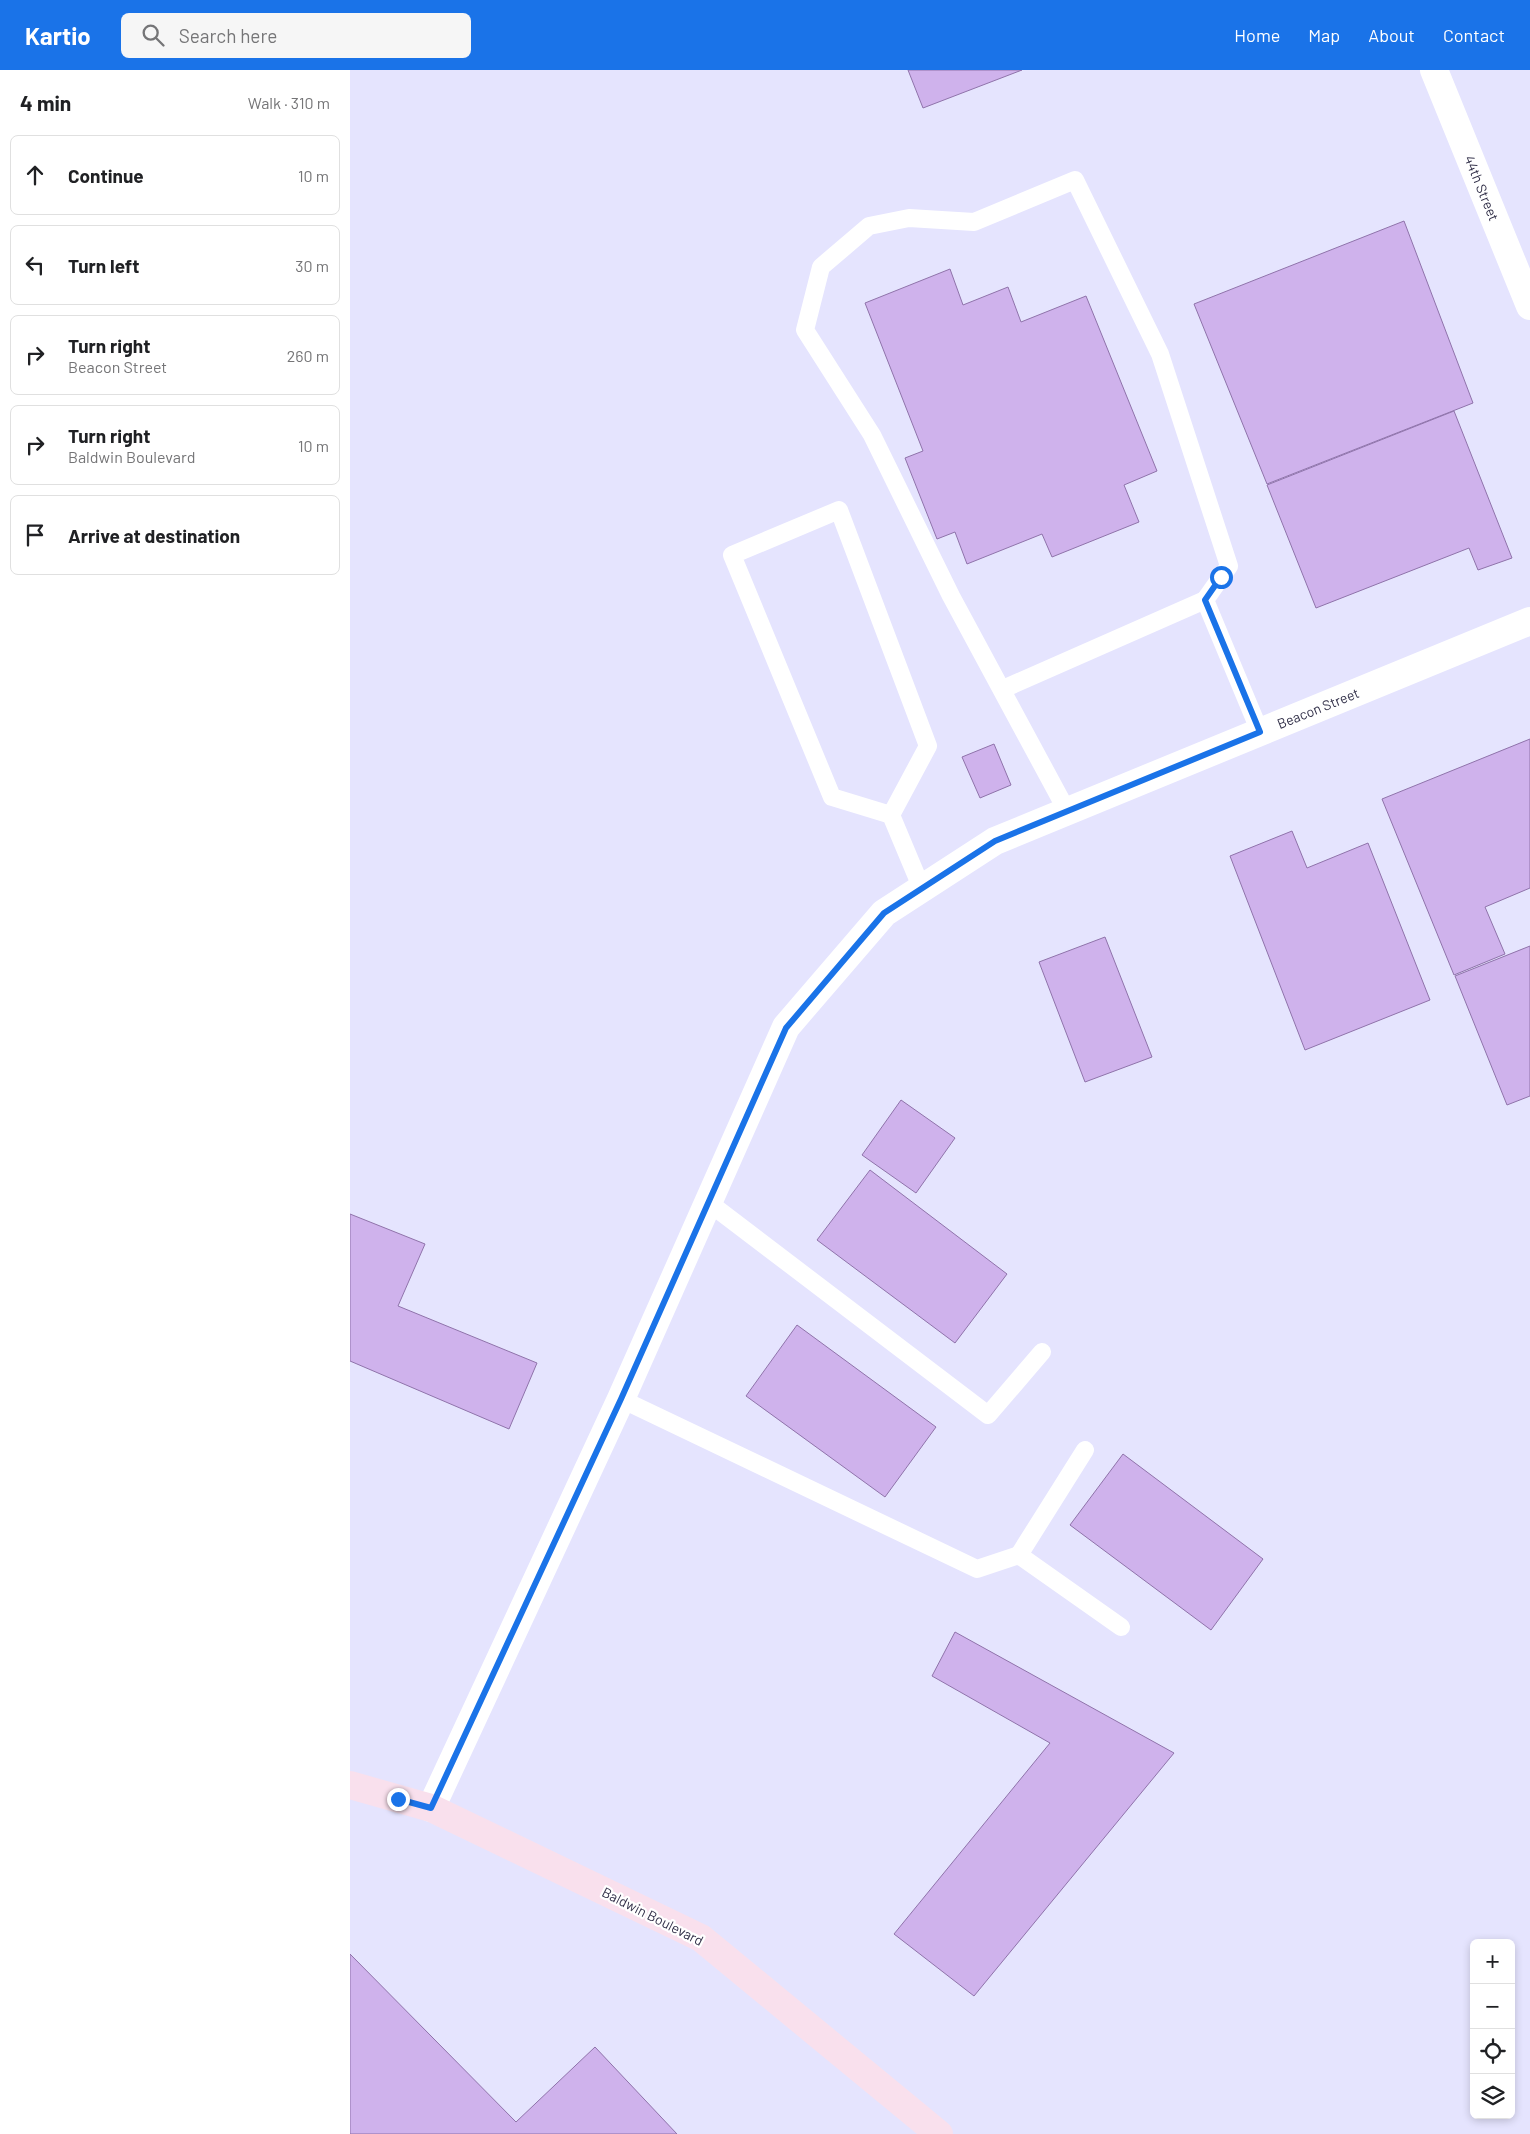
<!DOCTYPE html>
<html lang="en">
<head>
<meta charset="utf-8">
<style>
	:root { --surface:#fff; --page:#f6f6f6; --text:#202124; --muted:#757577; --line:#e0e0e0; --accent:#1a73e8 }
	body { margin:0; font-family:Barlow,sans-serif; background:var(--page); color:var(--text) }
	.controls { position:absolute; right:15px; bottom:15px; display:grid; overflow:hidden; border-radius:8px; box-shadow:0 2px 8px #0003 }
	.controls button { width:45px; height:45px; display:grid; place-items:center; padding:0; border:0; border-bottom:1px solid var(--line); background:var(--surface); color:var(--text); font:25px sans-serif }
	.stop { position:absolute; width:15px; height:15px; margin:-11px; border:4px solid #1a73e8; border-radius:50%; background:#fff }
	.stop.end { background:#1a73e8; border-color:#fff; box-shadow:0 1px 5px #0008 }
	.list { margin:0; padding:0; list-style:none }
	h2 { display:flex; justify-content:space-between; align-items:center; height:65px; margin:0; padding:0 20px; font-size:21px }
	h2 small { font-size:16px; font-weight:400; color:var(--muted) }
	.list li { display:grid; grid-template-columns:32px 1fr auto; gap:15px; align-items:center; box-sizing:border-box; height:80px; margin:0 10px 10px; padding:0 10px; border:1px solid var(--line); border-radius:8px }
	.list b { display:block; font-size:19px; white-space:nowrap }
	.list p { margin:0; font-size:16px; white-space:nowrap; color:var(--muted) }
	.list em { font-size:16px; font-style:normal; color:var(--muted) }
	.icon { flex:none; width:28px; height:28px; fill:none; stroke:currentColor; stroke-width:2; stroke-linecap:round; stroke-linejoin:round }
	.map { position:relative; flex:none; width:1180px; height:2064px; overflow:hidden }
	header { display:flex; align-items:center; gap:30px; box-sizing:border-box; height:70px; padding:0 25px; background:var(--accent); color:#fff }
	header strong { font-size:24px }
	nav { display:flex; gap:28px; margin-inline-start:auto; font-size:18px }
	.search { width:350px; height:45px; background:var(--page); display:flex; align-items:center; gap:12px; box-sizing:border-box; padding:0 18px; border-radius:8px; color:var(--muted); font-size:19px }
	main { display:flex }
	aside { flex:1; background:var(--surface) }
	.map>svg:first-child { display:block }
	.building { fill:#cfb2ec; stroke:#8f73aa }
	.lines { fill:none; stroke-linecap:round; stroke-linejoin:round }
	.lane { stroke:#fff; stroke-width:18 }
	.street { stroke:#fff; stroke-width:28 }
	.secondary { stroke:#f9e0ed; stroke-width:28 }
	.route { stroke:#1a73e8; stroke-width:6 }
	.labels { text-anchor:middle; dominant-baseline:central; stroke-width:4.5; stroke-linejoin:round; paint-order:stroke }
	.street-label { font-size:14px; fill:#323049; stroke:#fff }
</style>
</head>
<body>
<header>
<strong>Kartio</strong>
<div class="search"><svg class="icon" aria-label="search" viewBox="0 0 24 24"><circle cx="10" cy="10" r="6"/><path d="M15 15l6 6"/></svg>Search here</div>
<nav><a>Home</a><a>Map</a><a>About</a><a>Contact</a></nav>
</header>
<main>
<aside>
<h2>4 min<small>Walk · 310 m</small></h2>
<ul class="list">
<li><svg class="icon" aria-label="ahead" viewBox="0 0 24 24"><path d="M12 20V5M6 11l6-6 6 6"/></svg><div><b>Continue</b></div><em>10 m</em></li>
<li><svg class="icon" aria-label="left" viewBox="0 0 24 24"><path d="M17 20v-9H6M10 6l-5 5 5 5"/></svg><div><b>Turn left</b></div><em>30 m</em></li>
<li><svg class="icon" aria-label="right" viewBox="0 0 24 24"><path d="M7 20v-9h11M14 6l5 5-5 5"/></svg><div><b>Turn right</b><p>Beacon Street</p></div><em>260 m</em></li>
<li><svg class="icon" aria-label="right" viewBox="0 0 24 24"><path d="M7 20v-9h11M14 6l5 5-5 5"/></svg><div><b>Turn right</b><p>Baldwin Boulevard</p></div><em>10 m</em></li>
<li><svg class="icon" aria-label="arrive" viewBox="0 0 24 24"><path d="M6 21V4h12l-3 4 3 4H6"/></svg><div><b>Arrive at destination</b></div></li>
</ul>
</aside>
<div class="map">
<svg width="1180" height="2064" viewBox="0 0 1180 2064">
	<rect width="100%" height="100%" fill="#e5e4fe"/>
	<g class="building">
		<polygon points="558,0 672,0 573,38"/>
		<polygon points="1054,151 1123,333 917,414 844,234"/>
		<polygon points="600,199 613,235 658,217 671,252 736,226 807,401 774,415 789,452 702,487 692,464 617,494 605,462 587,469 555,388 573,381 515,233"/>
		<polygon points="1104,341 1162,488 1128,500 1119,478 966,538 917,415"/>
		<polygon points="1180,669 1180,818 1135,837 1155,884 1104,905 1032,729"/>
		<polygon points="644,674 661,715 630,728 612,687"/>
		<polygon points="942,761 957,798 1018,773 1080,930 955,980 880,786"/>
		<polygon points="755,867 802,987 735,1012 689,892"/>
		<polygon points="1180,876 1180,1026 1157,1035 1105,906"/>
		<polygon points="551,1030 605,1068 566,1123 512,1085"/>
		<polygon points="520,1100 657,1204 605,1273 467,1170"/>
		<polygon points="0,1144 75,1174 48,1236 187,1293 159,1359 0,1291"/>
		<polygon points="447,1255 586,1357 535,1427 396,1326"/>
		<polygon points="773,1384 913,1489 861,1560 720,1455"/>
		<polygon points="605,1562 824,1683 624,1926 544,1864 700,1673 582,1606"/>
		<polygon points="0,1884 166,2052 245,1977 327,2064 0,2064"/>
	</g>
	<g class="lines">
		<g class="lane">
			<polyline points="653,619 855,530"/>
			<polyline points="717,741 601,526 522,365 455,260 471,197 519,156 559,148 624,152 725,110 810,284 879,496 855,530 910,662"/>
			<polyline points="541,745 482,727 382,485 489,440 578,676 541,745 572,819"/>
			<polyline points="358,1132 638,1345 692,1282"/>
			<polyline points="271,1329 627,1499 669,1485 771,1557"/>
			<polyline points="669,1485 735,1380"/>
		</g>
		<g class="street">
			<polyline points="1084,0 1180,236"/>
			<polyline points="81,1738 271,1329 436,957 534,843 645,771 1180,551"/>
		</g>
		<polyline class="secondary" points="0,1715 81,1738 351,1868 589,2064"/>
	</g>
	<g class="lines">
		<polyline class="route" points="48,1729 81,1738 271,1329 436,958 534,843 645,771 910,662 855,530 871,507"/>
	</g>
	<g class="labels">
		<g class="street-label">
			<text transform="translate(1132 118) rotate(68)">44th Street</text>
			<text transform="translate(968 638) rotate(-22)">Beacon Street</text>
			<text transform="translate(303 1846) rotate(27)">Baldwin Boulevard</text>
		</g>
	</g>
</svg>
<div class="controls">
<button>+</button>
<button>−</button>
<button><svg class="icon" aria-label="locate" viewBox="0 0 24 24"><circle cx="12" cy="12" r="6"/><path d="M12 2v4M12 18v4M2 12h4M18 12h4"/></svg></button>
<button><svg class="icon" aria-label="layers" viewBox="0 0 24 24"><path d="M12 4l9 5-9 5-9-5zM3 14l9 5 9-5"/></svg></button>
</div>
<div class="stop" style="left:871px;top:507px"></div>
<div class="stop end" style="left:48px;top:1729px"></div>
</div>
</main>
</body>
</html>
